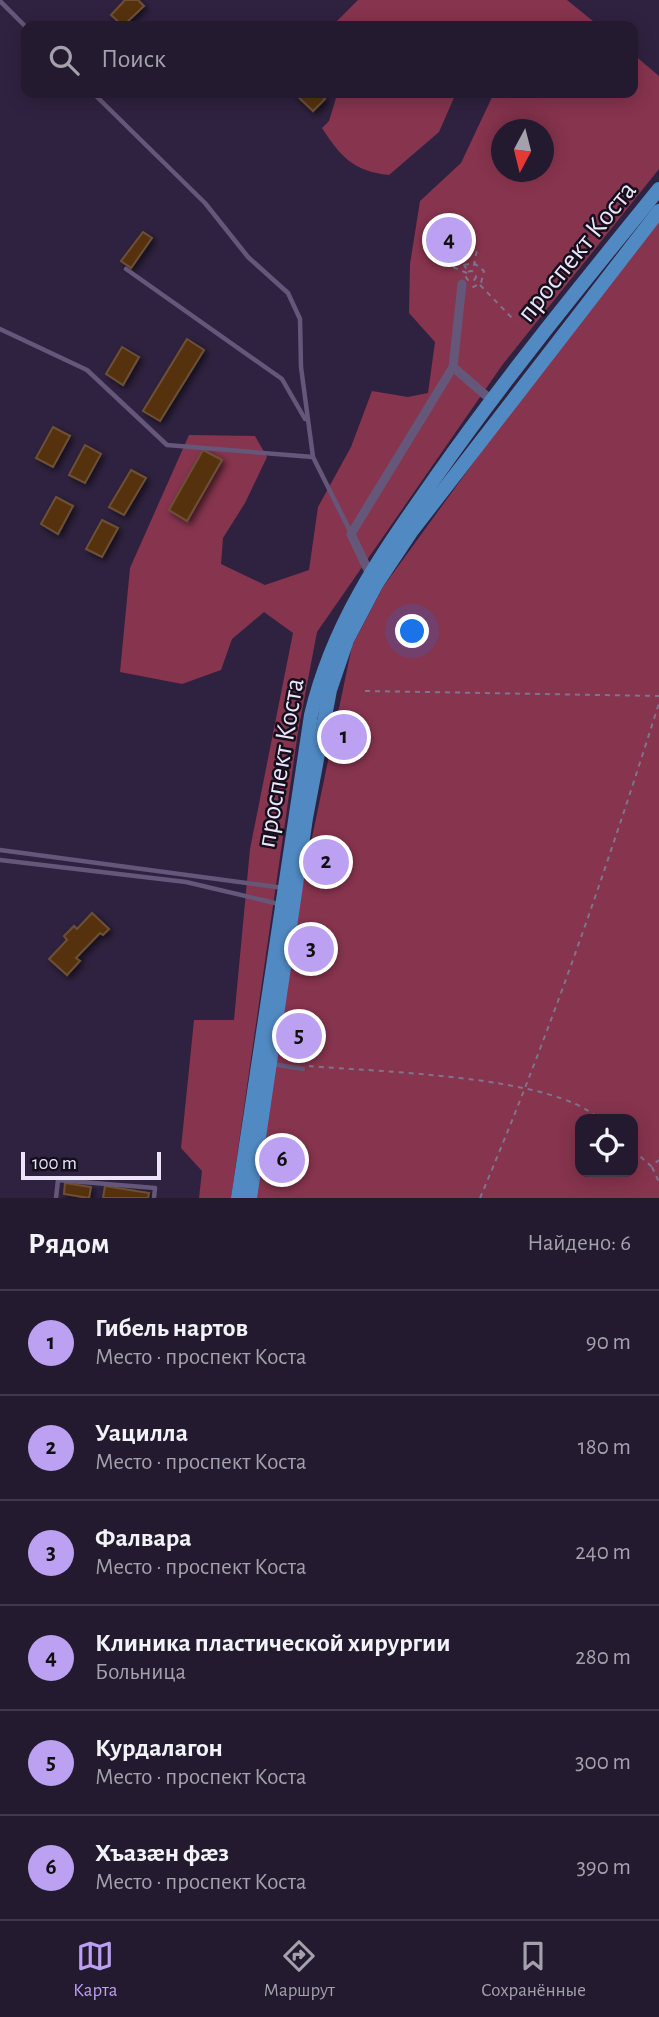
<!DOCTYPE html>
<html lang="ru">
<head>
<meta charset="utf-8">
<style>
	:root { --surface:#231a30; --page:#2b2338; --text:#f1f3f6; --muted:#a3a1ab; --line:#40384c; --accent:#bca0f2 }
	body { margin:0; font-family:"Alegreya Sans",sans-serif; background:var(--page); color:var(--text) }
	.controls { position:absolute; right:21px; bottom:21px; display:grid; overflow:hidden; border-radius:14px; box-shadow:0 4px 18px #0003 }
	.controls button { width:63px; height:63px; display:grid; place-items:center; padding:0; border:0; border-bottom:2px solid var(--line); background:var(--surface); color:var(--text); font:35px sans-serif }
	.compass { position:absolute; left:491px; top:119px; width:63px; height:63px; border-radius:50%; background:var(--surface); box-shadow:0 4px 18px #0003; rotate:187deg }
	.scale { position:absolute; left:21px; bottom:18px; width:140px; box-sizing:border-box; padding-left:7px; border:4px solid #ece5f9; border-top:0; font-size:19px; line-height:24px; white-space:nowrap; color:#ece5f9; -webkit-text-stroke:5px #140f1c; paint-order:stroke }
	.you { position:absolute; left:413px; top:632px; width:24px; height:24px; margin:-18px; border:5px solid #fff; border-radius:50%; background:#1a73e8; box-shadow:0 0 0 10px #1a73e833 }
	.badge { display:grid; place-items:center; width:46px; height:46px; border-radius:50%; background:var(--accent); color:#111; font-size:23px; font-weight:700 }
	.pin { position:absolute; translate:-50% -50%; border:4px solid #fff; box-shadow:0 2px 7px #0006 }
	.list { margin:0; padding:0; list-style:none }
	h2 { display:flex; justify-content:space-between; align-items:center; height:91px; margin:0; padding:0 28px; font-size:30px }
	h2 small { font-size:23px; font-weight:400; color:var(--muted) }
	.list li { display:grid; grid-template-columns:46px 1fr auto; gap:21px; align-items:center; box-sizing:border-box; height:105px; padding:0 28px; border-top:2px solid var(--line) }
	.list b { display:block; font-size:26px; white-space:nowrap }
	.list p { margin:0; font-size:23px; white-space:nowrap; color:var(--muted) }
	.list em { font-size:23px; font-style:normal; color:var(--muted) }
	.icon { flex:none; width:38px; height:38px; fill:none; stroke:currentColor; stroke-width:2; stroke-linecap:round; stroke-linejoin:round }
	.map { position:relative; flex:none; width:659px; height:1198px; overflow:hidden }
	.search { position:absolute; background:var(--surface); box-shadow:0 4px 18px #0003; left:21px; right:21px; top:21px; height:77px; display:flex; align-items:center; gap:18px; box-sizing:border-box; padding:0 24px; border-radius:14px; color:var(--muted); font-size:26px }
	.sheet { height:721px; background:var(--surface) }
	nav { display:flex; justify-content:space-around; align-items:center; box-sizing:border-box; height:98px; border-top:2px solid var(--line); background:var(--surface); font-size:19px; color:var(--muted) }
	nav a { display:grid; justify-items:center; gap:4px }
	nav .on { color:var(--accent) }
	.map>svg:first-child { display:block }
	.forest { fill:#87344e; fill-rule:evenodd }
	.building { fill:#55330e; stroke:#6d5035; stroke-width:2; filter:url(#shadow) }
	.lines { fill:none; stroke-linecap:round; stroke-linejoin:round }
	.path { stroke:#7f748e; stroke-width:2; stroke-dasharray:5 5; stroke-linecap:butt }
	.lane { stroke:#655779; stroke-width:4.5 }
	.street { stroke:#655779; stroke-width:9 }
	.primary { stroke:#518ac3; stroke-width:14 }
	.labels { text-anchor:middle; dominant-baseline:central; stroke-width:5; stroke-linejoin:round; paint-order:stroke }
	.street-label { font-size:28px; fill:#ece5f9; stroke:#140f1c }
</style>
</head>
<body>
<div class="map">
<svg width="659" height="1198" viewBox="0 0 659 1198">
	<defs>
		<filter id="shadow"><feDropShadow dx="3" dy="3" stdDeviation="3.5" flood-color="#0009"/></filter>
	</defs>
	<rect width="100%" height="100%" fill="#2f2240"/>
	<g class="forest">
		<polygon points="358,0 567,0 599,26 332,26"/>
		<path d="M633,54L659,76V169L503,364L317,632L298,732L231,1198H199L202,1171L181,1148L194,1020H234L250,849L293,633L264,612L232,639L221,670L182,684L120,672L130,568L189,435L255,436L267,457L245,503L223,538L221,564L265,585L309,570L318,507L351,447L372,391L408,397L428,393L435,342L409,313L410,264L420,201L461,163L494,93H633ZM502,130H544V172H502Z"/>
		<path d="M333,93H456L439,132L389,175C353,171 341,157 322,128L329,121L336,98Z"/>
		<path d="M659,222V1198H254L305,871L352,646L383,587L521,397ZM580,1119H633V1172H580Z"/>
	</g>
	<g class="building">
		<polygon points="125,0 138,0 144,6 123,26 111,15"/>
		<polygon points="294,93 319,93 325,99 313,111"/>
		<polygon points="143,232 152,238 131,268 121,261"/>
		<polygon points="187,339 204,350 160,421 143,411"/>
		<polygon points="122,347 139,357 123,385 106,374"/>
		<polygon points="53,427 70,436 53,467 36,458"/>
		<polygon points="85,445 101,454 85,483 69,475"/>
		<polygon points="203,450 222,460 187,521 169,510"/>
		<polygon points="131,470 146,478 124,515 109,507"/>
		<polygon points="56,497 73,506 58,534 41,524"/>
		<polygon points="102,520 118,528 102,557 86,549"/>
		<polygon points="92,913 109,929 103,935 100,933 76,958 80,961 67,975 49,959 67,940 64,936 74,926 77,929"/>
		<polygon points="65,1183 91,1187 89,1198 64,1194"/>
		<polygon points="105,1186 149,1193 148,1198 103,1198"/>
	</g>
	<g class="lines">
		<g class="path">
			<polyline points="458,256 468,271"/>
			<polyline points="464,265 474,263 484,271 481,283 471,288"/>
			<circle cx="471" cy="276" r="5"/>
			<polyline points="467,273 448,265 464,247 477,249 473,271"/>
			<polyline points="480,285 515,321"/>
			<polyline points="365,691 659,696"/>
			<path d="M309,1066C377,1072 553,1075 599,1119"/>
			<polyline points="633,1150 651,1166 659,1160"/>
			<polyline points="652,1167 659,1182"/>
			<path d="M480,1198C549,1036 606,871 659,703"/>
		</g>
		<g class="lane">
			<polyline points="0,1 26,27"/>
			<polyline points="93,93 205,203 248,257 288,293 300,319 301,367 313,457 351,533"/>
			<polyline points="126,269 282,379 305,419"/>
			<polyline points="0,329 87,370 167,445 313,457"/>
			<polyline points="0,850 284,888"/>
			<polyline points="0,860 186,882 279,904"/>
			<polyline points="272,1064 303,1069"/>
			<polyline points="56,1198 58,1180 155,1188 154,1198"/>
		</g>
		<g class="street">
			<polyline points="462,284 453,367 490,399"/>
			<polyline points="369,572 351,534 453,367"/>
		</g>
		<g class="primary">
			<path d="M238,1198L311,715C333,622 381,555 435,478C505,378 582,284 659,189"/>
			<polyline points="250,1198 306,818 330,690 347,640 377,583 411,532 659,211"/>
		</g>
	</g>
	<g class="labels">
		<g class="street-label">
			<text transform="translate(577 252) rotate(-51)">проспект Коста</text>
			<text transform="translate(281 763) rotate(-80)">проспект Коста</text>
		</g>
	</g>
</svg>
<div class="controls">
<button><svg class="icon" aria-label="locate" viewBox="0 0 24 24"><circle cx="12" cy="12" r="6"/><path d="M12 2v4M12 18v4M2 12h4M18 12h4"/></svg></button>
</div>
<svg class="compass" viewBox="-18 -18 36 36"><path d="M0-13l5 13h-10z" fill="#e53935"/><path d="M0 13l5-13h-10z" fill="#a3a1ab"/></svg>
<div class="scale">100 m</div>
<div class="you"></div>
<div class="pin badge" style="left:344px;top:737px">1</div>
<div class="pin badge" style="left:326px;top:862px">2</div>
<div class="pin badge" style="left:311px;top:949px">3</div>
<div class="pin badge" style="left:449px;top:240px">4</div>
<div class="pin badge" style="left:299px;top:1036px">5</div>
<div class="pin badge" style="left:282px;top:1160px">6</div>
<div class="search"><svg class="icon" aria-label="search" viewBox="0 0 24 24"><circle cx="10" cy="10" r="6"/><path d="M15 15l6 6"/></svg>Поиск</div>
</div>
<section class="sheet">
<h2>Рядом<small>Найдено: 6</small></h2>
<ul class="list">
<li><span class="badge">1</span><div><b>Гибель нартов</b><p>Место · проспект Коста</p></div><em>90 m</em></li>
<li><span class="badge">2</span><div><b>Уацилла</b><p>Место · проспект Коста</p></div><em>180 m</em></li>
<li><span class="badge">3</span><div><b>Фалвара</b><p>Место · проспект Коста</p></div><em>240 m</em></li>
<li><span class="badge">4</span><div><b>Клиника пластической хирургии</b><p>Больница</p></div><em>280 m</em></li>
<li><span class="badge">5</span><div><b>Курдалагон</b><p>Место · проспект Коста</p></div><em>300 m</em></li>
<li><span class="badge">6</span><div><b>Хъазæн фæз</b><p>Место · проспект Коста</p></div><em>390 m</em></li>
</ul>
</section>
<nav>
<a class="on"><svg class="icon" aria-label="map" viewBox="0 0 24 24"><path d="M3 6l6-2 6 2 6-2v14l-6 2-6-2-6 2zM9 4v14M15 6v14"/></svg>Карта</a>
<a><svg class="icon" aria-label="directions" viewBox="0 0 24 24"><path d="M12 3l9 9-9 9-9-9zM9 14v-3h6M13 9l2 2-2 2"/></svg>Маршрут</a>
<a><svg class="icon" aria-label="saved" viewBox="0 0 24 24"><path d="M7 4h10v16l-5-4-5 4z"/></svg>Сохранённые</a>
</nav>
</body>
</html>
